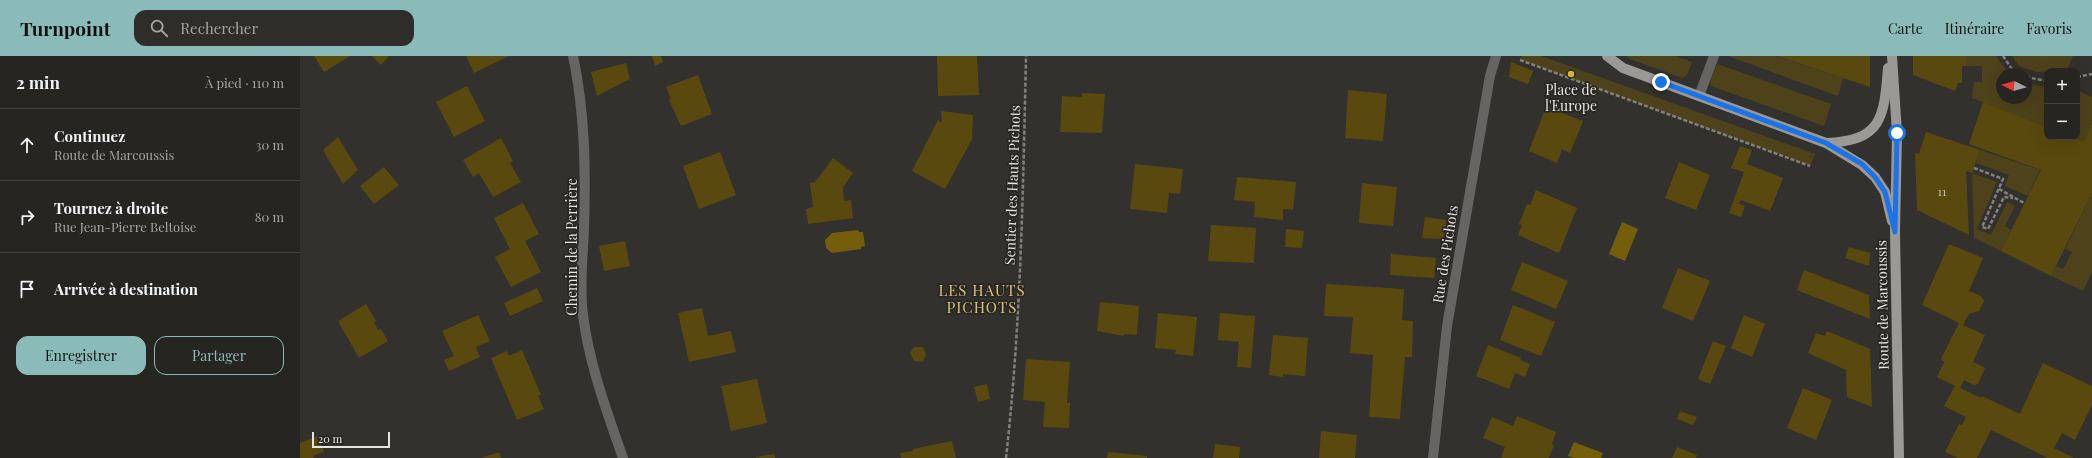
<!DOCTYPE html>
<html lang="fr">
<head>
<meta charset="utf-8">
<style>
	:root { --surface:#262522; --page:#2e2d2a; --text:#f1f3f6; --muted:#a4a5a5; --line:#424240; --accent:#8bbbb9 }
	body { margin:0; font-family:"Playfair Display",serif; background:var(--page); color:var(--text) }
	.controls { position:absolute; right:12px; top:12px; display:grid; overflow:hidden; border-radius:8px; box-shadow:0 4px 16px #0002 }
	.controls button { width:36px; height:36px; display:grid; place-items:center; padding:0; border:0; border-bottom:1px solid var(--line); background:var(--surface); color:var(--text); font:20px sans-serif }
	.compass { position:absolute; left:1696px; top:12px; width:36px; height:36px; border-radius:50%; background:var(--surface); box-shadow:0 4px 16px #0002; rotate:276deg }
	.scale { position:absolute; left:12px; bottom:10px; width:78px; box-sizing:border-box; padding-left:4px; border:2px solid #e5e4e2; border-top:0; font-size:11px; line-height:14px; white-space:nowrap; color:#e5e4e2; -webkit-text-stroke:3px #282723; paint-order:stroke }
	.stop { position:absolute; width:12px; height:12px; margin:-9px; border:3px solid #1a73e8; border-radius:50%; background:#fff }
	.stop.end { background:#1a73e8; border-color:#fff; box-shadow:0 1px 4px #0008 }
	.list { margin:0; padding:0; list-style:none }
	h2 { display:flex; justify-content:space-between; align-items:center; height:52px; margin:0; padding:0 16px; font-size:17px }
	h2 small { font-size:13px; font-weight:400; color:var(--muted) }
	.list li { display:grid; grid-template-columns:26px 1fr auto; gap:12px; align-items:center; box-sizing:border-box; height:72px; padding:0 16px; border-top:1px solid var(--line) }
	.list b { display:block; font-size:15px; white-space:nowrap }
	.list p { margin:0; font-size:13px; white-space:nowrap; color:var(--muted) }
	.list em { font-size:13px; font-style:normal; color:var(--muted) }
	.actions { display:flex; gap:8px; padding:12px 16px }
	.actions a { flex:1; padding:9px 0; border:1px solid var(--accent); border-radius:12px; text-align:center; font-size:14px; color:var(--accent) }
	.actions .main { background:var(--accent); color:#111 }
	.icon { flex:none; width:22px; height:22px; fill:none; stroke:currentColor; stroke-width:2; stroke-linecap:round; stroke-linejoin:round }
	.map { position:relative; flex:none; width:1792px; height:402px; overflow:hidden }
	header { display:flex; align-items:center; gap:24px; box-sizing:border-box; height:56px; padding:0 20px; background:var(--accent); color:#111 }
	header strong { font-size:19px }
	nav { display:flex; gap:22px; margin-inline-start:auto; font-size:14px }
	.search { width:280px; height:36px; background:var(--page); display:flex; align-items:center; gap:10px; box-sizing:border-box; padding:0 14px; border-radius:12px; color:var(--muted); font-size:15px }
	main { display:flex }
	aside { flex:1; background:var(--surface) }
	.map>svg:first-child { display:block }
	.green { fill:#4e421a }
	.water { fill:#745e0c }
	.building { fill:#5a490e }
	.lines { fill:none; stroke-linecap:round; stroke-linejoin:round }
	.path { stroke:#81807d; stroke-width:2.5; stroke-dasharray:4 2; stroke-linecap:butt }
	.minor { stroke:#666563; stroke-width:10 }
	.major { stroke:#9a9995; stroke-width:10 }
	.route { stroke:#1a73e8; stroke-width:5 }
	.poi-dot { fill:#d9b334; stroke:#282723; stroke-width:1.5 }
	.labels { text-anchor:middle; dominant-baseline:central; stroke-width:3.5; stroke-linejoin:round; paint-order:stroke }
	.number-label { font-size:12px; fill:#c2bdad }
	.poi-label { font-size:14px; fill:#e5e4e2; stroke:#282723 }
	.street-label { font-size:14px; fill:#e5e4e2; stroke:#282723 }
	.neighbourhood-label { font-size:15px; letter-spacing:1px; fill:#dcc377; stroke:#282723 }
</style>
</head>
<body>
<header>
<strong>Turnpoint</strong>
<div class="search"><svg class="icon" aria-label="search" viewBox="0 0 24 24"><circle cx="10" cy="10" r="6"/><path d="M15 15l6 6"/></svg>Rechercher</div>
<nav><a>Carte</a><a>Itinéraire</a><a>Favoris</a></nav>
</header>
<main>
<aside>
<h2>2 min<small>À pied · 110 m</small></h2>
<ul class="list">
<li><svg class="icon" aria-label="ahead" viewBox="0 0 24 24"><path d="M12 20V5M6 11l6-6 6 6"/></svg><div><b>Continuez</b><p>Route de Marcoussis</p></div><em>30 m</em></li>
<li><svg class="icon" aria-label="right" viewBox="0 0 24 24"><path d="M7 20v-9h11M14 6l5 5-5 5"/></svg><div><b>Tournez à droite</b><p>Rue Jean-Pierre Beltoise</p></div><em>80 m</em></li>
<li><svg class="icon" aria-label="arrive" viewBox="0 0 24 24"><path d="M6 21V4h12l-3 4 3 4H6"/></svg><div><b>Arrivée à destination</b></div></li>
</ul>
<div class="actions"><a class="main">Enregistrer</a><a>Partager</a></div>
</aside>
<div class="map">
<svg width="1792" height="402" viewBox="0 0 1792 402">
	<rect width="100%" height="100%" fill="#32312d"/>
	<g class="green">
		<polygon points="1222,0 1241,0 1515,98 1510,110 1220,4"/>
		<polygon points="1326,0 1375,0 1392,6 1387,19 1382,22 1330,3"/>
		<polygon points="1428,0 1476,0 1543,22 1538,40"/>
		<polygon points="1666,0 1696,0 1709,18 1702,18 1702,42 1726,42 1726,26 1747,32 1747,71 1672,42 1674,26 1682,26 1682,10 1666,10"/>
		<polygon points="1712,0 1773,0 1768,12 1779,14 1736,16 1719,10"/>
		<polygon points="1417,8 1531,48 1524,70 1411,30 1410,26"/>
		<polygon points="1777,34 1792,41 1792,67 1784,85 1774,81 1777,81"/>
		<polygon points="1680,94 1740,114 1728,140 1705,130 1709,119 1676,107"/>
		<polygon points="1672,117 1697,126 1677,173 1691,179 1707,146 1715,150 1705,170 1711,174 1701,195 1674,182"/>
		<polygon points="1792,137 1792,216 1783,235 1751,220 1756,210 1763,213 1772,196 1765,193"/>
	</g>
	<g class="water">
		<polygon points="1322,166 1338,173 1325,205 1309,198"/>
		<polygon points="558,174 559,176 563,176 565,190 561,191 561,193 532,197 526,192 525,184 532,177"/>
		<polygon points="1274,386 1303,397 1301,402 1274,402 1268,400"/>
	</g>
	<g class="building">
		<polygon points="14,0 50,0 24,16"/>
		<polygon points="72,0 89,0 81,9"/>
		<polygon points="166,0 209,0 174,17"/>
		<polygon points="352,0 361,0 363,6 355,10"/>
		<polygon points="637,0 677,0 679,39 638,40"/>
		<polygon points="1477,0 1570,0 1570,31"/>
		<polygon points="1613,0 1666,0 1666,10 1662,10 1662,27 1658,27 1655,35 1613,19"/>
		<polygon points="1211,6 1233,15 1228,28 1209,21"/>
		<polygon points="326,7 330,23 297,40 291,16"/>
		<polygon points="398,19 412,58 381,70 369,44 371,43 366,31"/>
		<polygon points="167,30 185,65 154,81 136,46"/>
		<polygon points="1048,34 1087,38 1083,85 1045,82"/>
		<polygon points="782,37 805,38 802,77 760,76 762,40 782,41"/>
		<polygon points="1683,46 1747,71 1747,81 1774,81 1784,85 1792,67 1792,137 1751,220 1701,195 1741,114 1669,88"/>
		<polygon points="1246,51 1283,65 1270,97 1262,93 1257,107 1229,95"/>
		<polygon points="641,55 673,59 672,83 645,133 612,115 638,64 642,67"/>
		<polygon points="1626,76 1680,94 1672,117 1666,115 1669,179 1617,154 1615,97 1619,98"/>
		<polygon points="38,81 58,114 43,128 23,94"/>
		<polygon points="201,82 213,105 210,107 221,126 193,141 179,117 173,121 163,104"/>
		<polygon points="1440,90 1452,94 1447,108 1483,122 1470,155 1441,144 1439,148 1445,150 1441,161 1429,157 1444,116 1431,112"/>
		<polygon points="420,96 436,139 399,153 383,110"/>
		<polygon points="533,102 553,117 543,131 544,145 551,144 553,162 508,168 506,153 513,151 510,127 515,126"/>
		<polygon points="1379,106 1410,119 1396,154 1365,142"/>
		<polygon points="835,108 883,113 880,138 869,137 867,157 830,153"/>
		<polygon points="84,111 99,129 74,148 60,130"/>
		<polygon points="937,121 996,126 993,154 983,153 983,164 954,161 955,146 934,144"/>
		<polygon points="1062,127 1097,131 1093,170 1059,167"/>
		<polygon points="1236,134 1277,152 1259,197 1218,179 1222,169 1219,168 1227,148 1230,149"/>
		<polygon points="223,147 239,178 225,185 241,216 211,231 195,201 210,193 194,162"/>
		<polygon points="1125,161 1146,164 1144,183 1122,182"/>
		<polygon points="911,169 956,172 954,207 908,205"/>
		<polygon points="986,173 1004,175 1002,192 985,191"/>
		<polygon points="325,185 330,210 304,215 299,190"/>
		<polygon points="1649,188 1683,202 1669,235 1681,240 1684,245 1679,255 1669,258 1663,269 1685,279 1673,306 1685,312 1678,328 1674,329 1664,324 1660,332 1681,342 1682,340 1720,358 1743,307 1792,330 1792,349 1775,384 1762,377 1754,392 1774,402 1748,402 1691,374 1677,402 1658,402 1645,396 1659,368 1662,369 1666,361 1644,350 1655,330 1637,321 1644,306 1641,303 1659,267 1622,249"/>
		<polygon points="1549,191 1570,197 1569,210 1545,202"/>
		<polygon points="1091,198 1136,202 1134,222 1090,219"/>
		<polygon points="1222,206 1268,225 1256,253 1211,234"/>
		<polygon points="1378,212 1410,225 1393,265 1362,252"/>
		<polygon points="1504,214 1569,239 1570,263 1497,234"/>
		<polygon points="1026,228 1104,233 1102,264 1113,265 1112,301 1105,301 1100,363 1069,361 1073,299 1050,297 1053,261 1024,260"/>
		<polygon points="237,232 243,245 210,260 204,247"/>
		<polygon points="800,246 839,250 837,279 824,278 824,280 797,275"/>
		<polygon points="66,248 76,265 74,266 78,274 81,273 88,285 59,302 38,265"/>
		<polygon points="1213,249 1255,266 1241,300 1200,284"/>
		<polygon points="402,252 408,280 431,275 436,296 389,306 378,257"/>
		<polygon points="858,257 897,261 893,300 875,298 876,294 855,292"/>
		<polygon points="920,257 955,260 951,312 937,311 939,286 918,284"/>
		<polygon points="178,259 190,285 176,291 180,301 149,315 144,304 154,300 142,275"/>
		<polygon points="1444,259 1465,268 1452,301 1431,292"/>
		<polygon points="1527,275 1570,293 1572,351 1547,341 1546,314 1508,297 1516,277 1525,280"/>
		<polygon points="973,279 1008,282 1005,320 983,318 983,321 969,319"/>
		<polygon points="1413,285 1426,290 1410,328 1398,323"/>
		<polygon points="1188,289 1221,302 1220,304 1230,308 1225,321 1215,317 1209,333 1176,320"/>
		<polygon points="614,291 623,291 626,299 623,306 614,305 610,297"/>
		<polygon points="222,294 241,339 238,340 244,353 217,364 191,302 207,295 209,300"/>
		<polygon points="726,303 770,306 767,347 770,347 769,372 743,371 745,346 723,344"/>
		<polygon points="457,323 467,367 431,375 421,330"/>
		<polygon points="687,328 690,343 678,346 674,331"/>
		<polygon points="1503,332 1532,344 1516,384 1487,372"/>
		<polygon points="1380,355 1397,361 1393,369 1377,363"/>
		<polygon points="1217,360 1256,376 1252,388 1254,389 1249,402 1203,402 1201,401 1205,391 1183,382 1192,361 1213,370"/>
		<polygon points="1021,375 1057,379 1055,402 1019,402"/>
		<polygon points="17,380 24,395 13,400 14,402 0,402 0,387"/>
		<polygon points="652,385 656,402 601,402 600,397 613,395 613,393"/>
		<polygon points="915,388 940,391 939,402 913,402"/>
		<polygon points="1377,391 1397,399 1396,402 1372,402"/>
		<polygon points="199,396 201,402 181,402"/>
		<polygon points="808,396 847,400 847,402 807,402"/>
		<polygon points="474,398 475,402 456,402 456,401"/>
	</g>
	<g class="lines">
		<g class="path">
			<polyline points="1703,0 1714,16 1719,18"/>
			<polyline points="1220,4 1510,110"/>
			<polyline points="1726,21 1747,25"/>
			<polyline points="1777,21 1792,18"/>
			<polyline points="1674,112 1703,123 1682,171 1688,173 1704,141 1713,142"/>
			<polyline points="1699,133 1724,147"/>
			<path d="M706,402C721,269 723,134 726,0"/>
		</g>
		<g class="minor">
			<path d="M273,0C285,56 286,114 284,172C283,201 279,231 283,259C289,308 307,356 323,402"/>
			<polyline points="1399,40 1414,0"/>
			<polyline points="1133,402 1147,270 1190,20 1196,0"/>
		</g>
		<g class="major">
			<polyline points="1307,0 1323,12 1526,87 1562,109 1575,121 1585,136 1592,165"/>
			<polyline points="1592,0 1597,77 1595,176 1599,402"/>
			<path d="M1526,87C1583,85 1584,60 1588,12"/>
		</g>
	</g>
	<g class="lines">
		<polyline class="route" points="1361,26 1526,87 1562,108 1575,121 1585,136 1595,176 1597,77"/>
	</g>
	<circle class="poi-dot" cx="1271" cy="18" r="4"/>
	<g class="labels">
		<g class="number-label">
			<text x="1642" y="135">11</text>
		</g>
		<g class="poi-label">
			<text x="1271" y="33">Place de<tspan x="1271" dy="16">l'Europe</tspan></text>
		</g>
		<g class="street-label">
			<text transform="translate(712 129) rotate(-88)">Sentier des Hauts Pichots</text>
			<text transform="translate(271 191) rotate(-90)">Chemin de la Perrière</text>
			<text transform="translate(1145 198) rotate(-81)">Rue des Pichots</text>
			<text transform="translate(1582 249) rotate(-91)">Route de Marcoussis</text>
		</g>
		<g class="neighbourhood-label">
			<text x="682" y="234">LES HAUTS<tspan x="682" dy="17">PICHOTS</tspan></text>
		</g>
	</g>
</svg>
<div class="controls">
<button>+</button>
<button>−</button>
</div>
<svg class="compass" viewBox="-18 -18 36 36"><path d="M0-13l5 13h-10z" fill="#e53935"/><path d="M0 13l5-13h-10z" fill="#a4a5a5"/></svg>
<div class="scale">20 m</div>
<div class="stop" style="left:1597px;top:77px"></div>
<div class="stop end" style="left:1361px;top:26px"></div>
</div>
</main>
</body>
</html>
